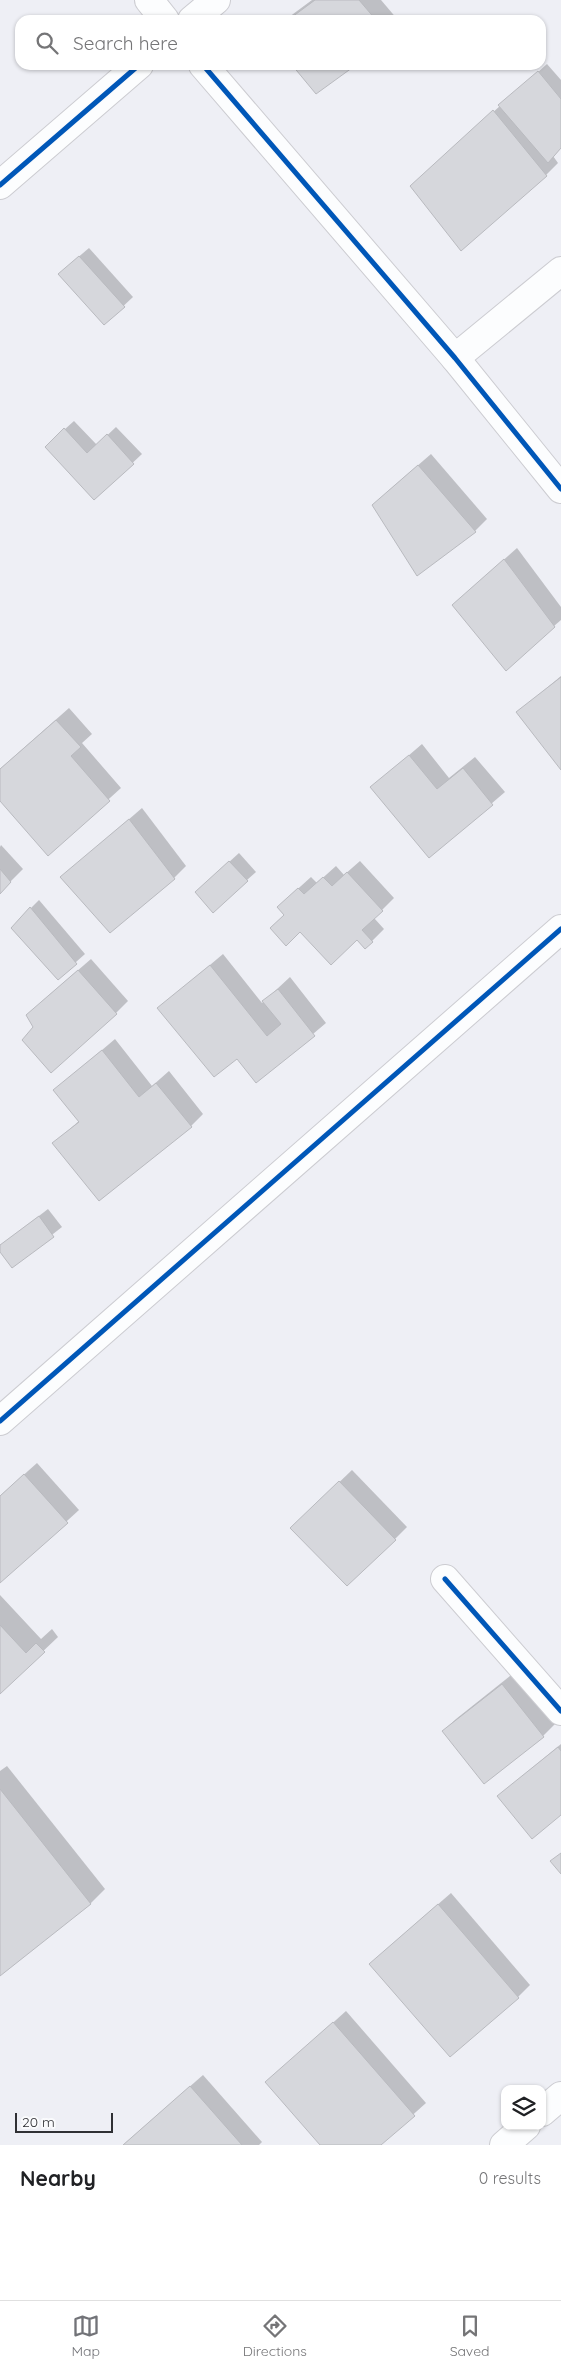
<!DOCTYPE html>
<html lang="en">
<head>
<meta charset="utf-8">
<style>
	:root { --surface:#fff; --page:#f6f6f6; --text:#202124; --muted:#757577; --line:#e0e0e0; --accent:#727378 }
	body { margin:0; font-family:Quicksand,sans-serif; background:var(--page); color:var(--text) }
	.controls { position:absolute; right:15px; bottom:15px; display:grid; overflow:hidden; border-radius:10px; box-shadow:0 1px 4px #0004 }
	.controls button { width:45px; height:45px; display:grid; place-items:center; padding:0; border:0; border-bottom:1px solid var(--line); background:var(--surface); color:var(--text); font:25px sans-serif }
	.scale { position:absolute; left:15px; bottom:12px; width:98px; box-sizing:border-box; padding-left:5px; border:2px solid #2f3034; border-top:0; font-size:14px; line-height:18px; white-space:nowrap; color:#2f3034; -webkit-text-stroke:4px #fafbfd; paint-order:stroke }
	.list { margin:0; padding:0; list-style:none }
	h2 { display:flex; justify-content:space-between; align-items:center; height:65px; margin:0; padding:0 20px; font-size:21px }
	h2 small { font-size:16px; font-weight:400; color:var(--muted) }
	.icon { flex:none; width:28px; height:28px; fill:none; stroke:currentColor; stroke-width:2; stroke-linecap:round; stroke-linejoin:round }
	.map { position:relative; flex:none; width:561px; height:2145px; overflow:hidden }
	.search { position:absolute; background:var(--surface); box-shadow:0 1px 4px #0004; left:15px; right:15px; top:15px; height:55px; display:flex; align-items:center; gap:12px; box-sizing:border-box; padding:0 18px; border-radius:15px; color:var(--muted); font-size:19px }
	.sheet { height:155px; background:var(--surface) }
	nav { display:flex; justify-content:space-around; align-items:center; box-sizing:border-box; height:70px; border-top:1px solid var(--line); background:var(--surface); font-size:14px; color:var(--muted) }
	nav a { display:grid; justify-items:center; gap:2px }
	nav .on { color:var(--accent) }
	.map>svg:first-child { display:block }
	.shadow { fill:#0003 }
	.building { fill:#d6d7dc; stroke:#b9babf }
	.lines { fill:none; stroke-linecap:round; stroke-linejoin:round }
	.street-casing { stroke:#ccccd1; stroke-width:30 }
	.street { stroke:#fcfdfe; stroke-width:28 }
	.cycleway-casing { stroke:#fafbfd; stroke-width:8 }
	.cycleway { stroke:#0057b8; stroke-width:5 }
</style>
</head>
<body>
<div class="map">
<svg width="561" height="2145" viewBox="0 0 561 2145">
	<rect width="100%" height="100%" fill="#eeeff5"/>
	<g class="shadow">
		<polygon points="312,0 381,0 398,20 285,20"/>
		<polygon points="547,64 561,80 561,148 553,156 558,163 546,175 424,174"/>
		<polygon points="89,248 133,297 104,324 69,265"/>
		<polygon points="74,421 97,445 116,427 142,454 94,499 55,438"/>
		<polygon points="431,454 487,519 475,531 417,574 386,493"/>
		<polygon points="517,548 561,607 561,620 554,626 466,593"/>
		<polygon points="561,676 561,768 517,713"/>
		<polygon points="69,708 92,734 82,743 121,788 48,854 0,799 0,769"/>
		<polygon points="422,744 449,778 475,757 505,792 429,857 372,787"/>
		<polygon points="142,808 186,866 174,878 62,877"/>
		<polygon points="1,845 23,869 0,892 0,847"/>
		<polygon points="239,853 256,872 247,880 205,884"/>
		<polygon points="360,861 394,898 374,918 384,929 372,941 286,914 291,895 311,877 317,883 336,866 344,875"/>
		<polygon points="39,900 85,954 58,978 31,908"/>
		<polygon points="223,954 262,1003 290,977 326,1023 256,1082 237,1057 159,1008"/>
		<polygon points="91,959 128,1001 116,1013 34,1027 40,1003"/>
		<polygon points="115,1039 152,1086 169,1071 203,1114 191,1126 54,1143 80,1120 55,1090"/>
		<polygon points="48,1209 62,1227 12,1266 0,1250 0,1246"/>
		<polygon points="37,1463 79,1510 0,1582 0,1496"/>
		<polygon points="352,1470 407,1527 395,1539 304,1516"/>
		<polygon points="0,1595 41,1639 52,1629 58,1637 0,1692"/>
		<polygon points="515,1672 555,1724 543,1736 443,1731 456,1719"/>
		<polygon points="561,1744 561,1814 508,1788"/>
		<polygon points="7,1766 105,1889 91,1903 0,1975 0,1771"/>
		<polygon points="451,1893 530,1985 518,1997 383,1952"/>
		<polygon points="346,2011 426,2103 379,2145 322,2145 267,2082"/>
		<polygon points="203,2075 262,2142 259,2145 123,2145"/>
	</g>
	<g class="building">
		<polygon points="315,0 359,0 376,20 288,20"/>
		<polygon points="292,65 356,65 316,94"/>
		<polygon points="538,71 561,99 561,148 548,163 498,105"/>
		<polygon points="493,110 547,176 461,251 410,186"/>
		<polygon points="79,256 125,307 104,325 58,274"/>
		<polygon points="64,428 87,453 107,434 134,464 94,500 45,447"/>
		<polygon points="418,465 476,532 417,576 372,505"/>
		<polygon points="504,559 555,627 506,671 452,605"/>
		<polygon points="561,677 561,770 516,712"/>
		<polygon points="56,720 81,747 71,756 110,801 48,856 0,801 0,769"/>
		<polygon points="409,755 437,789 463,768 493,805 429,858 370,787"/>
		<polygon points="129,819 175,879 110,933 60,877"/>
		<polygon points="229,861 248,881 213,913 195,892"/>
		<polygon points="0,869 11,882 0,894"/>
		<polygon points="347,872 383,911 362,930 373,942 365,949 357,940 331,965 300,932 286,946 270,928 284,915 277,907 298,888 304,894 323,877 332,886"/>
		<polygon points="30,907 77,964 58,980 11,928"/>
		<polygon points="210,965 267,1036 281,1024 262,1001 278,989 315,1036 256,1083 237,1059 214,1077 157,1008"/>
		<polygon points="78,970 117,1014 51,1073 22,1040 33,1027 26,1015"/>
		<polygon points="102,1050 139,1097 156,1083 192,1127 99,1201 52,1143 79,1122 53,1090"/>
		<polygon points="39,1216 54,1237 12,1268 0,1252 0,1245"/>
		<polygon points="24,1474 68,1523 0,1583 0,1496"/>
		<polygon points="339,1481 396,1540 347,1586 290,1528"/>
		<polygon points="0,1625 26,1653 36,1643 45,1652 0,1694"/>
		<polygon points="502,1684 544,1737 484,1784 442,1731"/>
		<polygon points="558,1747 561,1751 561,1815 532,1839 497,1796"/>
		<polygon points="0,1789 91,1904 0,1976"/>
		<polygon points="561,1853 561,1874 550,1861"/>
		<polygon points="438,1904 519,1998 450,2057 369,1964"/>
		<polygon points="333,2022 415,2116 381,2145 320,2145 265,2082"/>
		<polygon points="190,2086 242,2145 123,2145"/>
	</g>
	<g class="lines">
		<defs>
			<g id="street">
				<polyline points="149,0 165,20"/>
				<polyline points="192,20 216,0"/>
				<polyline points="203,65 455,358 561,489"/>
				<polyline points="0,185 139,65"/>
				<polyline points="455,358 561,271"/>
				<polyline points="0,1421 561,929"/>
				<polyline points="445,1579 561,1711"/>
				<polyline points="542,2112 561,2096"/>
				<polyline points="504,2145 526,2126"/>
			</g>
		</defs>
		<use href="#street" class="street-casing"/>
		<use href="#street" class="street"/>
		<defs>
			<g id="cycleway">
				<polyline points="203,65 455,358 561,489"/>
				<polyline points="0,185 139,65"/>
				<polyline points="0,1421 561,929"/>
				<polyline points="445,1579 561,1711"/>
			</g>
		</defs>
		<use href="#cycleway" class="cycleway-casing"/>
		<use href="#cycleway" class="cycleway"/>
	</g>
</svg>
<div class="controls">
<button><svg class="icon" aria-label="layers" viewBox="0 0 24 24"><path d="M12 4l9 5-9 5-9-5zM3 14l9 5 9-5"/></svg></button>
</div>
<div class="scale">20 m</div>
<div class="search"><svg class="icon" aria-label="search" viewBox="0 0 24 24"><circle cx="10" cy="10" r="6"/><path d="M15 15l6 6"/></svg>Search here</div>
</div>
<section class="sheet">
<h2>Nearby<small>0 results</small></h2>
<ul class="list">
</ul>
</section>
<nav>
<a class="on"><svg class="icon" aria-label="map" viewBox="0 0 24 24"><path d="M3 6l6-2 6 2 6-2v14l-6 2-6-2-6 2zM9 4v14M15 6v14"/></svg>Map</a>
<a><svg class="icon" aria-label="directions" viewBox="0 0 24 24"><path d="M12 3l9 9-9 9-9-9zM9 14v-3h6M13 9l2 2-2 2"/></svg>Directions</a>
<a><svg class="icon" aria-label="saved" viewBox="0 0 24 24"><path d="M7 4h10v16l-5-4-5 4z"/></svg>Saved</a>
</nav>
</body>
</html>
